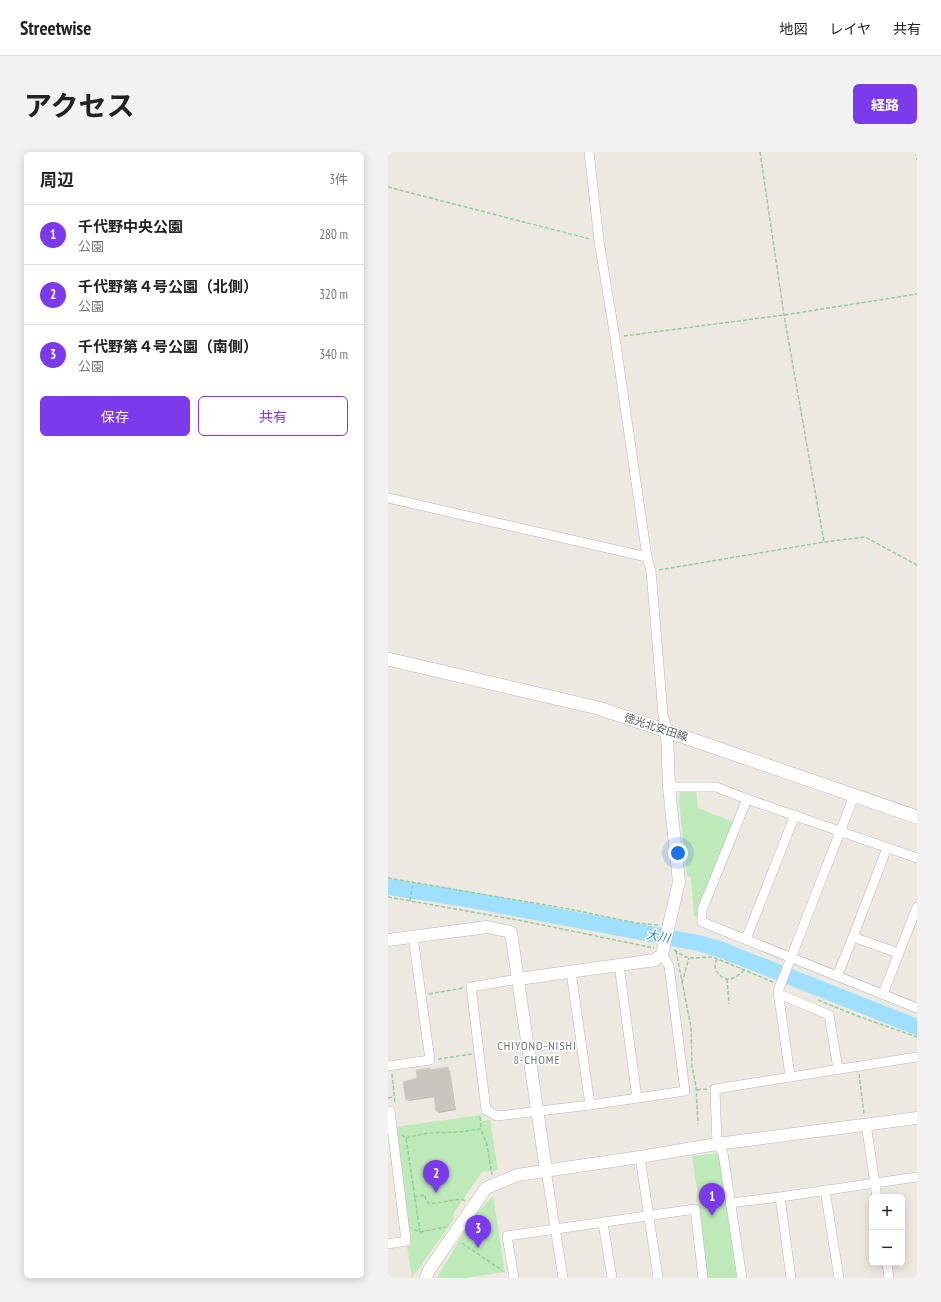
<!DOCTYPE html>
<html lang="ja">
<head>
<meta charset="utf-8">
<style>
	:root { --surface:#fff; --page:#f2f2f2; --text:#222; --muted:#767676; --line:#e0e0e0; --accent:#7c3aed }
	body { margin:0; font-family:"PT Sans Narrow","Noto Sans JP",sans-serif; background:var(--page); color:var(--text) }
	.controls { position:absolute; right:12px; bottom:12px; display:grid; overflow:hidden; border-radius:6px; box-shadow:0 2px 10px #0003 }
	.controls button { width:36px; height:36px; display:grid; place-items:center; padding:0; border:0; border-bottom:1px solid var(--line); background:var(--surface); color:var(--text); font:20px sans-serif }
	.you { position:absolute; left:290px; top:701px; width:14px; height:14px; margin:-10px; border:3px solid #fff; border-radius:50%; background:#1a73e8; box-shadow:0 0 0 6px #1a73e833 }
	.badge { display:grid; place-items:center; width:26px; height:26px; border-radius:50%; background:var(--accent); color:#fff; font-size:13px; font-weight:700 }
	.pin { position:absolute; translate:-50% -33px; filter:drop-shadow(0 1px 2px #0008) }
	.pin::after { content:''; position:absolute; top:21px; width:14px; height:12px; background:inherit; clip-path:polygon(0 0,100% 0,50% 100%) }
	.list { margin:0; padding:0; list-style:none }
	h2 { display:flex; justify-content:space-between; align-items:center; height:52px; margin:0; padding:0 16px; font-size:17px }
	h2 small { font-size:13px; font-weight:400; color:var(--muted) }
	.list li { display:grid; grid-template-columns:26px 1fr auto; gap:12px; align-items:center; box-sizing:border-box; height:60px; padding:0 16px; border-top:1px solid var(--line) }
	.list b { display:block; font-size:15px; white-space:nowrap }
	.list p { margin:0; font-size:13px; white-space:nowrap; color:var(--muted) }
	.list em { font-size:13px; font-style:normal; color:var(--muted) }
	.actions { display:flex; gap:8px; padding:12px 16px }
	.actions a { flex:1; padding:9px 0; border:1px solid var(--accent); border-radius:6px; text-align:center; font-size:14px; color:var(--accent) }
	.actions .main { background:var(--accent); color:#fff }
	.map { position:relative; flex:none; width:529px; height:1126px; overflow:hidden; border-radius:6px }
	header { display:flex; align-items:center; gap:24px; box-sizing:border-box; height:56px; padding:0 20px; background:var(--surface); border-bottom:1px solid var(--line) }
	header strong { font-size:19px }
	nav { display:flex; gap:22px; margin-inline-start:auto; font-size:14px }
	.intro { display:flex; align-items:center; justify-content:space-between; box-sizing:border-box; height:96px; padding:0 24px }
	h1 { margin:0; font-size:28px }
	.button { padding:10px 18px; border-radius:6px; background:var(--accent); color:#fff; font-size:14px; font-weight:700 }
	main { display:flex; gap:24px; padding:0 24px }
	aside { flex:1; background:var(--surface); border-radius:6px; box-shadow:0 2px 10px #0003 }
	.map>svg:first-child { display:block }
	.green { fill:#bee9b9 }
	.shadow { fill:#0003 }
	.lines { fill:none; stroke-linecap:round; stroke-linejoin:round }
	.river { stroke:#9fdfff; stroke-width:16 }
	.building { fill:#c9c4bd; stroke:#d3cabe }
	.minor-casing { stroke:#b3b8bd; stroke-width:10 }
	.tertiary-casing { stroke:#b3b8bd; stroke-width:13 }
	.secondary-casing { stroke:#b4b9bf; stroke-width:14 }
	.path { stroke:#93cd9e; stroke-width:1.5; stroke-dasharray:4 2; stroke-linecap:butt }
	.minor { stroke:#fff; stroke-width:9 }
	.tertiary { stroke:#fff; stroke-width:12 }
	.secondary { stroke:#fff; stroke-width:13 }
	.labels { text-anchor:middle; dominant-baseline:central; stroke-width:3; stroke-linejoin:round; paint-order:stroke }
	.street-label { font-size:11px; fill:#595e63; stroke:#fff }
	.water-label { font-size:12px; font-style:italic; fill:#307cb2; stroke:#fff }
	.neighbourhood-label { font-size:12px; letter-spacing:1px; fill:#6a7175; stroke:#fff }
</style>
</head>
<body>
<header>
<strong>Streetwise</strong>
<nav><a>地図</a><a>レイヤ</a><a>共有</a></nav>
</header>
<div class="intro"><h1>アクセス</h1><a class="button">経路</a></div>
<main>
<aside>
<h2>周辺<small>3件</small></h2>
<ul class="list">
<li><span class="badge">1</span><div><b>千代野中央公園</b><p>公園</p></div><em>280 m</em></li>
<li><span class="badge">2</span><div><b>千代野第４号公園（北側）</b><p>公園</p></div><em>320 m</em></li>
<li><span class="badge">3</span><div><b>千代野第４号公園（南側）</b><p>公園</p></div><em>340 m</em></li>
</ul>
<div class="actions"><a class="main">保存</a><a>共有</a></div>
</aside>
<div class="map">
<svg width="529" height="1126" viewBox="0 0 529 1126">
	<rect width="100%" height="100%" fill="#eee9e0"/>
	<g class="green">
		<polygon points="308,637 310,656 345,670 309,765 306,764 303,725 299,724 291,649 292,638"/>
		<polygon points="93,963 94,969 102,968 110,1018 94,1020 65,1062 66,1067 24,1126 19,1094 23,1093 7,975"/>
		<polygon points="331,1001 333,1018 349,1126 317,1126 307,1057 312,1058 304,1004"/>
		<polygon points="105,1044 117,1120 77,1126 49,1126 85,1065"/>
	</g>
	<polygon class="shadow" points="41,917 43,919 60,917 62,919 68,958 51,961 49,959 47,945 21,949 18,947 30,927"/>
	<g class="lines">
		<polyline class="river" points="0,735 78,747 310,791 331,797 529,875"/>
	</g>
	<polygon class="building" points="60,915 67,956 48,959 46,943 18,948 15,930 29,926 28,918 42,916 42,918"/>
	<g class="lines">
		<defs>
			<g id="minor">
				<polyline points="201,0 211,89 227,186 259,405 263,419 275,562 279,579"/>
				<polyline points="0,346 259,405"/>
				<polyline points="281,635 328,635 359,647 529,706"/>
				<polyline points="359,647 314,758 314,770 529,856"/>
				<polyline points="499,696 465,785 510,801"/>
				<polyline points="358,787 407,663"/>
				<polyline points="231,813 249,946"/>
				<polyline points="183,820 202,953"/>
				<polyline points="449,824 465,785"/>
				<polyline points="130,827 83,835 98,958 109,964 202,953 297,939 281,814 274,802"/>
				<polyline points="391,842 441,863 450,917"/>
				<polyline points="495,842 529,755"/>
				<polyline points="0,914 42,908 25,785"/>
				<polyline points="402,924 390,839 466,644"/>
				<polyline points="0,959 2,959 18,1089 0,1092"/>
				<polyline points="478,972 489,1045"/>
				<polyline points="252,1005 270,1126"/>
				<polyline points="158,1018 175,1126"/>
				<polyline points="437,1038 451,1126"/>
				<polyline points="392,1045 403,1126"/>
				<polyline points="342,1051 392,1045 529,1025"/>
				<polyline points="215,1071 224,1126"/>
				<polyline points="499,1111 501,1126"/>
				<polyline points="126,1126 119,1084 307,1057 315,1126"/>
				<polyline points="354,1126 335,1001 329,992 327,937 529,905"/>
			</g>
			<g id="tertiary">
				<polyline points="0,788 99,775 123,780 158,1018"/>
				<polyline points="130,827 267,808 274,802 291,730 281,635 279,579"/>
				<polyline points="38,1126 41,1118 98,1036 129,1023 252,1005 329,992 529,966"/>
			</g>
			<polyline id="secondary" points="0,507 210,556 279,579 529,665"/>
		</defs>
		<use href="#minor" class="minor-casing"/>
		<use href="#tertiary" class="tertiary-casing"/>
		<use href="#secondary" class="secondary-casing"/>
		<g class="path">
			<polyline points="372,0 396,163 436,390"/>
			<polyline points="528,0 529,8"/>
			<polyline points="0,35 202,87"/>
			<polyline points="236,184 396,163 529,142"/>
			<polyline points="271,418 436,390 477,385 529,413"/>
			<polyline points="0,726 181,757 248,771 270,773"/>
			<polyline points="0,745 135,769 266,796"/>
			<polyline points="22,749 25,731"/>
			<polyline points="286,798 298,805 306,806 325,805 385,830"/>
			<polyline points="288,799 303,875 304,914 308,935 310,972"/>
			<path d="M329,807C323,816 332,828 342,827C348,826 352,822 356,818"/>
			<polyline points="339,827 341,852"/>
			<polyline points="294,831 301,806"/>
			<polyline points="41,842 75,836"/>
			<polyline points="430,848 472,865 529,885"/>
			<polyline points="50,907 84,902"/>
			<polyline points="4,922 7,952"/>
			<polyline points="471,922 476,962"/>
			<polyline points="309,938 319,937"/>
			<polyline points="0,946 6,945"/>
			<polyline points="92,965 93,977"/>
			<polyline points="14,983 18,986 32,1080 25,1077"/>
			<polyline points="18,986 39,981 71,980 93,977 99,993 104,1023"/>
			<polyline points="26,1045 37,1043 38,1049 42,1052 73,1047 77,1049"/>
			<polyline points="32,1080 58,1075"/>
			<polyline points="74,1091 115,1119"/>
		</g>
		<use href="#minor" class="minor"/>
		<use href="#tertiary" class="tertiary"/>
		<use href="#secondary" class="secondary"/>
	</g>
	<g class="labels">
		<g class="street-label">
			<text transform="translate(268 575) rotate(18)">徳光北安田線</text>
		</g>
		<g class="water-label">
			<text transform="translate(270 784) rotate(10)">大川</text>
		</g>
		<g class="neighbourhood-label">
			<text x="149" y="893">CHIYONO-NISHI<tspan x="149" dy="14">8-CHOME</tspan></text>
		</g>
	</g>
</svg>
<div class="controls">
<button>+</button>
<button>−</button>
</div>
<div class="you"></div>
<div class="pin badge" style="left:324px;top:1064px">1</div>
<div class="pin badge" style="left:48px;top:1041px">2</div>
<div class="pin badge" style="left:90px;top:1096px">3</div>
</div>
</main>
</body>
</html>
